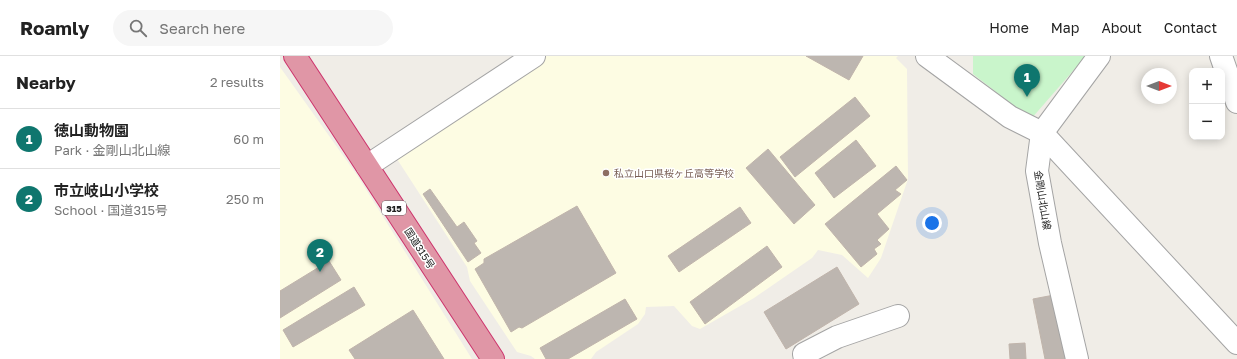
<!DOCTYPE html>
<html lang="en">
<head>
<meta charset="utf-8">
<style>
	:root { --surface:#fff; --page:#f6f6f6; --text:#222; --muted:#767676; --line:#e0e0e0; --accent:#0f766e }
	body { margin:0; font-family:"Golos Text","Noto Sans JP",sans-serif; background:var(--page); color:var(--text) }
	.controls { position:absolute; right:12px; top:12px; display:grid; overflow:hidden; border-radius:8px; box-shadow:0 2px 10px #0003 }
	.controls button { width:36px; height:36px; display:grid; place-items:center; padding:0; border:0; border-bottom:1px solid var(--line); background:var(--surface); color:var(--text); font:20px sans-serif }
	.compass { position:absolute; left:861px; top:12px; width:36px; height:36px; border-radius:50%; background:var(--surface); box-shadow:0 2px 10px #0003; rotate:90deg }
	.you { position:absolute; left:652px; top:167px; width:14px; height:14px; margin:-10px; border:3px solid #fff; border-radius:50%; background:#1a73e8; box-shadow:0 0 0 6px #1a73e833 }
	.badge { display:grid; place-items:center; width:26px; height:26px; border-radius:50%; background:var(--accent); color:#fff; font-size:13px; font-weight:700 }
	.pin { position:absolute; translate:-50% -33px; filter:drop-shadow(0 1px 2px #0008) }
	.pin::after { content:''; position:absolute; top:21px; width:14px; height:12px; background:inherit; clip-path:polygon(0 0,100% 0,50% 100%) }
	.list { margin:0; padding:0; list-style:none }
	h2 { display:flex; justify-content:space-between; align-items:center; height:52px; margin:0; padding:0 16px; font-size:17px }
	h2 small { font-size:13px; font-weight:400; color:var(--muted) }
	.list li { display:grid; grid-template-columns:26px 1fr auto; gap:12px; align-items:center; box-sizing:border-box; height:60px; padding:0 16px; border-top:1px solid var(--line) }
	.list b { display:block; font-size:15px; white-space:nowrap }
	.list p { margin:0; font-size:13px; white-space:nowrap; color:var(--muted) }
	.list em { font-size:13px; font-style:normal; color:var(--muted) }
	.icon { flex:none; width:22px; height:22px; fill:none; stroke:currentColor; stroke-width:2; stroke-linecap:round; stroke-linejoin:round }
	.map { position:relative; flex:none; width:957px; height:303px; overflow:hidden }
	header { display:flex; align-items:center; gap:24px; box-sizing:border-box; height:56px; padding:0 20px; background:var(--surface); border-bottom:1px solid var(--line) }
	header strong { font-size:19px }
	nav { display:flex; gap:22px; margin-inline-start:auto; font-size:14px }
	.search { width:280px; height:36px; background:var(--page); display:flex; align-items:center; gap:10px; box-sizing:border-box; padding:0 14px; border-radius:22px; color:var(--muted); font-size:15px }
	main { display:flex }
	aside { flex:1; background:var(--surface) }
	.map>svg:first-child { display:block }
	.education { fill:#fdfce3 }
	.park { fill:#c9f5cb }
	.building { fill:#bdb6b0; stroke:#c0b4ab }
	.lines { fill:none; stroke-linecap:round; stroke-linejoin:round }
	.minor-casing { stroke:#a4a4a4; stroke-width:24 }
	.highway-casing { stroke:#cd356d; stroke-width:24 }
	.minor { stroke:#fff; stroke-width:22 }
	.highway { stroke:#e096a6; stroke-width:22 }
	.education-dot { fill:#8d6e63; stroke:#fff; stroke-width:1.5 }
	.labels { text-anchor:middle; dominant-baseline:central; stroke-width:3; stroke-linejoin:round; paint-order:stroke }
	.shield { fill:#fff; stroke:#636363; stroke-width:1 }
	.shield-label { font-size:9px; font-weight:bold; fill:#202020 }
	.education-label { font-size:10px; fill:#785e54; stroke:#fff; text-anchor:start }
	.street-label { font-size:10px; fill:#202020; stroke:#fff }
</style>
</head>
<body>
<header>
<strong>Roamly</strong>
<div class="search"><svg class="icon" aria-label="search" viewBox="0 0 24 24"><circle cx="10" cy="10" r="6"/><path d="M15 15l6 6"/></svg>Search here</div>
<nav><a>Home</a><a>Map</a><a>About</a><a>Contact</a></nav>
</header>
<main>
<aside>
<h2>Nearby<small>2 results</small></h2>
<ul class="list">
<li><span class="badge">1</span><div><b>徳山動物園</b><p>Park · 金剛山北山線</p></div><em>60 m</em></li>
<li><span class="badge">2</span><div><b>市立岐山小学校</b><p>School · 国道315号</p></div><em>250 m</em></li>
</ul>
</aside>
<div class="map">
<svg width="957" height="303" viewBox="0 0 957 303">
	<rect width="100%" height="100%" fill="#f0ede7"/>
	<g class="education">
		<polygon points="263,0 618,0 616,2 627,13 628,123 601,202 588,222 562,199 538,194 532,202 474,242 420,273 412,270 394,250 366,251 365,258 358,268 316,296 311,303 255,303 251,300 237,296 190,225 187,211 117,103"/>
		<polygon points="0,11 77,119 192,303 0,303"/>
	</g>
	<polygon class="park" points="693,0 806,0 751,63 693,18"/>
	<g class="building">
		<polygon points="526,0 583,0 569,24"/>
		<polygon points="575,41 590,60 515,121 500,101"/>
		<polygon points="576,84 596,110 554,142 535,117"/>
		<polygon points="488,93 535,149 514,168 466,112"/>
		<polygon points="616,110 627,124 615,134 621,138 597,158 609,173 597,184 601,188 594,193 597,198 581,211 545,168"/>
		<polygon points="150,133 177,171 184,166 197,185 194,187 201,197 188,206 143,138"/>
		<polygon points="297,150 336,217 242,272 239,271 231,276 195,213 204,207 204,203"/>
		<polygon points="460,151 471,167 399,216 388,200"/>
		<polygon points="487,190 502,211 425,268 410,246"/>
		<polygon points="49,205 61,224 0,262 0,235"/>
		<polygon points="557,211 579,248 506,293 484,256"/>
		<polygon points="74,231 85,249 13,291 3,274"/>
		<polygon points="774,239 787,303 765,303 753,243"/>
		<polygon points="345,243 357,263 288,303 266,303 260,292"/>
		<polygon points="133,254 164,303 75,303 69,294"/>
		<polygon points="745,287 746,303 730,303 729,288"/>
	</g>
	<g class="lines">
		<defs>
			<g id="minor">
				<polyline points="647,0 730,61 762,77 957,287"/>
				<polyline points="941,0 957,46"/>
				<polyline points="87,110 254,0"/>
				<polyline points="525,303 524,298 557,281 618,260"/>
				<polyline points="797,303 770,187 757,115 762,77 819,0"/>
			</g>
			<polyline id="highway" points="15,0 213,303"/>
		</defs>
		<use href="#minor" class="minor-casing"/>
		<use href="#highway" class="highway-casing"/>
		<use href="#minor" class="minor"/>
		<use href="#highway" class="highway"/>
	</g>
	<circle class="education-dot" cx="326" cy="117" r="4"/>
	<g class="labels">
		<rect class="shield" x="102" y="145" width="24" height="14" rx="3"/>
		<g class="shield-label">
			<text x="114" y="152">315</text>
		</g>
		<g class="education-label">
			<text x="334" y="117">私立山口県桜ヶ丘高等学校</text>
		</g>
		<g class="street-label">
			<text transform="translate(763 144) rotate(81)">金剛山北山線</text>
			<text transform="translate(140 192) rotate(57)">国道315号</text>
		</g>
	</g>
</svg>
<div class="controls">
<button>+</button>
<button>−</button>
</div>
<svg class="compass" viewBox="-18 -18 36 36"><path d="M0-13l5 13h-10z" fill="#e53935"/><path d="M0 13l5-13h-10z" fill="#767676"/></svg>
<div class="you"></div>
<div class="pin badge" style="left:747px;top:41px">1</div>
<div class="pin badge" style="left:40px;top:216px">2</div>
</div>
</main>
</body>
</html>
